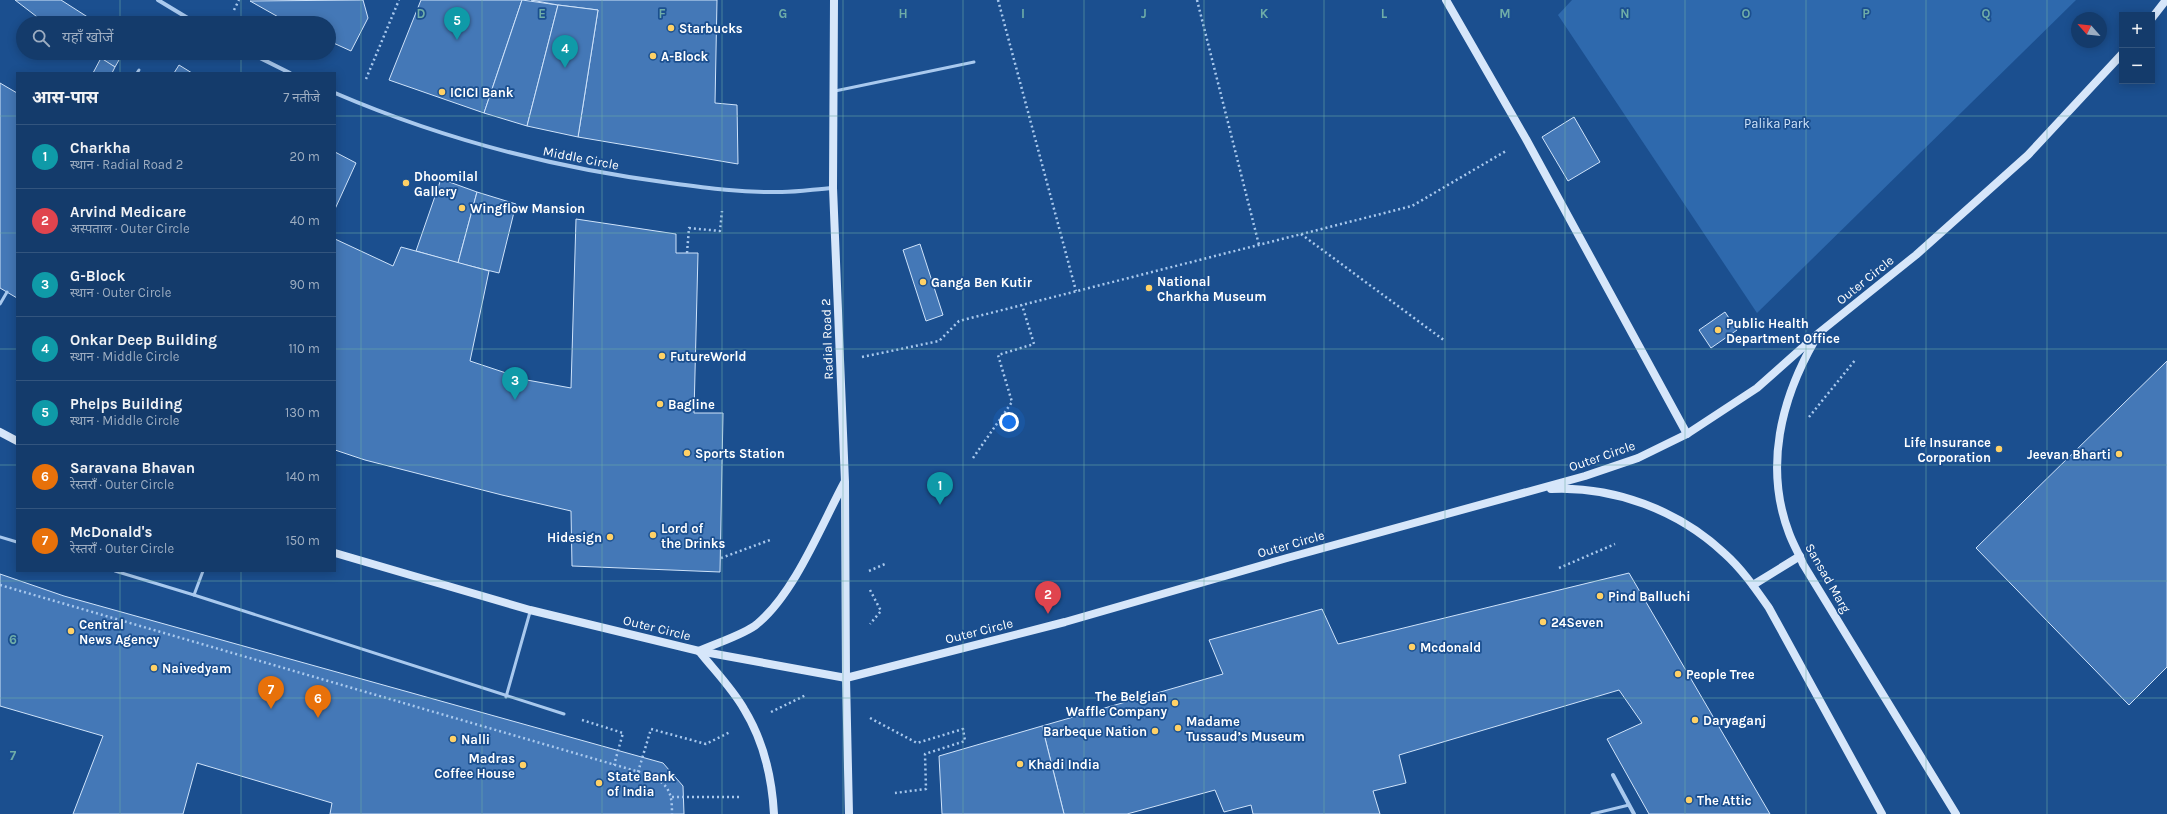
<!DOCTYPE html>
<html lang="hi">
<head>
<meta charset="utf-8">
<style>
	:root { --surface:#143b6b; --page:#1d4271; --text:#f1f3f6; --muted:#9dadc1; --line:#33557e; --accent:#90b9f0 }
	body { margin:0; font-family:Karla,"Noto Sans Devanagari",sans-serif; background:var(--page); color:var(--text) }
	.controls { position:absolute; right:12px; top:12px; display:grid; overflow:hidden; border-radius:0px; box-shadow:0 2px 10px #0003 }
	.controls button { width:36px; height:36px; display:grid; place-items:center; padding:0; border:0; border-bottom:1px solid var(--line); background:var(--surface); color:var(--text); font:20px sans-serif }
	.compass { position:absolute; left:2071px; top:12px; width:36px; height:36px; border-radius:50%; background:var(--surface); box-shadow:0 2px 10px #0003; rotate:297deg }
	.you { position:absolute; left:1009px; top:422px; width:14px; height:14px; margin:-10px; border:3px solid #fff; border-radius:50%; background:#1a73e8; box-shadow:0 0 0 6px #1a73e833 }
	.badge { display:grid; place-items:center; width:26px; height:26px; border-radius:50%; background:var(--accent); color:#fff; font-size:13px; font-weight:700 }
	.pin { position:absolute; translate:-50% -33px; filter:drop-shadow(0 1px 2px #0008) }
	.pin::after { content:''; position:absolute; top:21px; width:14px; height:12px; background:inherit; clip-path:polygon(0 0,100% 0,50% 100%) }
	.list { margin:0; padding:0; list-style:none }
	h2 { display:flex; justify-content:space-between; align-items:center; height:52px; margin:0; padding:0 16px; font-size:17px }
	h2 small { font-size:13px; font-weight:400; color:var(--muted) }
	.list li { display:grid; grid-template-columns:26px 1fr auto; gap:12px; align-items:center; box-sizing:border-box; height:64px; padding:0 16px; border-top:1px solid var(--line) }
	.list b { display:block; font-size:15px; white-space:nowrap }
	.list p { margin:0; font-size:13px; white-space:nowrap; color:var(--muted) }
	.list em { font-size:13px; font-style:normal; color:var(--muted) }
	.icon { flex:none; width:22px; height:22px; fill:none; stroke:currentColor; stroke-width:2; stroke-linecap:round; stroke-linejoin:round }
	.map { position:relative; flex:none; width:2167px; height:814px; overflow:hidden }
	.search { position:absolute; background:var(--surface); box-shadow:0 2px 10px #0003; left:16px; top:16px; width:320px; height:44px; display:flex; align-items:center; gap:10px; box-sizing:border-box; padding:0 14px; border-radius:22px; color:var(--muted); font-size:15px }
	.panel { position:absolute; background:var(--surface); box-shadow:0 2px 10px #0003; left:16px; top:72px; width:320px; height:500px; border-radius:0px }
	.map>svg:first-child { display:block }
	.green { fill:#2e69ad }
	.building { fill:#4478b7; stroke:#cfe3fa }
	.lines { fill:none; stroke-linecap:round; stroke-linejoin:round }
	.path { stroke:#a9c9ee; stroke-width:2.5; stroke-dasharray:2 3; stroke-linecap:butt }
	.lane { stroke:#a9c9ee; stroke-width:3 }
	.street { stroke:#a9c9ee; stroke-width:4 }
	.secondary { stroke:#d6e6fa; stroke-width:8 }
	.grid { fill:none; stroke:#6fada8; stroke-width:1; stroke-opacity:0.55 }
	.poi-dot { fill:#ffd166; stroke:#1b4f8f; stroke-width:1.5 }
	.labels { text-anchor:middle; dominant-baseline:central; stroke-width:3.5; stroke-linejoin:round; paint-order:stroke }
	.poi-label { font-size:13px; font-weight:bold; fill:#fff; stroke:#1b4f8f; text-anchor:start }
	.park-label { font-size:13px; fill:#cfe3fa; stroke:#1b4f8f }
	.street-label { font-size:13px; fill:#fff; stroke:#1b4f8f }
	.grid-label { font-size:13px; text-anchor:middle; font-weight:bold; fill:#6fada8; stroke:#1b4f8f; stroke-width:3.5; stroke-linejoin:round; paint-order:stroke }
</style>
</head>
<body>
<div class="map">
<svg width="2167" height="814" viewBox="0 0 2167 814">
	<rect width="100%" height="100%" fill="#1b4f8f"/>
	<polygon class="green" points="1572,0 2076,0 1757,313 1558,15"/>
	<g class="building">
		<polygon points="15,0 61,0 97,23 45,23"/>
		<polygon points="363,0 368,18 351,51 329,41 329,23 289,23 250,1"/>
		<polygon points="421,0 522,0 484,113 389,80"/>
		<polygon points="522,0 558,5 527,126 484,113"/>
		<polygon points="531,0 717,0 715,103 737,105 738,164 578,137 598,10 558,5"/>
		<polygon points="558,5 598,10 578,137 527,126"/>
		<polygon points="92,53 123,53 115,67"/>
		<polygon points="101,58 115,67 112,73 93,73"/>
		<polygon points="179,65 192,73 174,73"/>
		<polygon points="0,83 17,93 17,298 0,288"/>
		<polygon points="1574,117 1600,162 1568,181 1542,137"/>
		<polygon points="335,152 356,163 335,209"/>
		<polygon points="441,179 477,192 458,263 416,251"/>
		<polygon points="477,192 516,204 499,273 458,263"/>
		<polygon points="576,219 676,234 676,253 698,253 694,413 723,413 720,572 572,566 571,511 502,495 365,460 335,450 335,239 393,266 401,247 489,271 470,361 527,380 571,388"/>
		<polygon points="920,244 943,315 926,321 903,250"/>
		<polygon points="1725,312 1737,330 1711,348 1699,330"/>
		<polygon points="2167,361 2167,667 2129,705 1976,548"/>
		<polygon points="1629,573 1770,814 1649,814 1607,739 1642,723 1619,690 1399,755 1406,783 1373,791 1380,814 1253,814 1251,805 1224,812 1215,790 1127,814 1064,814 1042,726 1223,674 1209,640 1322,609 1338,644"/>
		<polygon points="0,574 64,596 663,763 683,786 684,814 330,814 332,803 197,763 183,814 73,814 103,736 0,706"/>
		<polygon points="1042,726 1064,814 942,814 939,756"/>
	</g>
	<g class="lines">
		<g class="path">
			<polyline points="998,0 1076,291"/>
			<polyline points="1197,0 1259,245"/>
			<polyline points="234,10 239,0"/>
			<polyline points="366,79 399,0"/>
			<polyline points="1301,234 1445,341"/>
			<polyline points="687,253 689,228 720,231 722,211"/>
			<polyline points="862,357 939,341 959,321 1412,206 1506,151"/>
			<polyline points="1809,417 1856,359"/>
			<polyline points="973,458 1012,402 998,355 1034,344 1022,305"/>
			<polyline points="721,558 770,540"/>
			<polyline points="1559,568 1615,544"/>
			<polyline points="869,571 885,564"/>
			<path d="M0,585L653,776C670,787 672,794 672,814"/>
			<polyline points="870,590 881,611 870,624"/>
			<polyline points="771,712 806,695"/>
			<polyline points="870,718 917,743 963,729 965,741 925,754 926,789 895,793"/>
			<polyline points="582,720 623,733 614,765"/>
			<polyline points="638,772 651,729 706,744 730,732"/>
			<polyline points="672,797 739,797"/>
		</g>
		<g class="lane">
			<polyline points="137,73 139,70"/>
			<polyline points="835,91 974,62"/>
			<polyline points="0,304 7,292"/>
			<polyline points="0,537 17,542"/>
			<polyline points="115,571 194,595"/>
			<polyline points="203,571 194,595 564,714"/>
			<polyline points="506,697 530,612"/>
			<polyline points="1592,814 1629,805"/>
		</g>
		<g class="street">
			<polyline points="158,0 196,23"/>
			<polyline points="250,53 290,73"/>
			<path d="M335,93C442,139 554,168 670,183C707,188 744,193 782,192C799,192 816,189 833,188"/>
			<polyline points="1613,775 1634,814"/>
		</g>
		<g class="secondary">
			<polyline points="834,0 833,188 845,482 846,678 849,814"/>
			<polyline points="1446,0 1526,139 1687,434"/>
			<polyline points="2152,18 2166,0"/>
			<path d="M1815,340C1781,399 1764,467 1789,533C1793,544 1799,554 1803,564L1956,814"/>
			<polyline points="0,432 17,441"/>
			<path d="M1551,489C1614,486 1678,510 1724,553C1742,569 1755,588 1769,608L1882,814"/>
			<polyline points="335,553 530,610 699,651 846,678 1065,622 1287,558 1585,476 1638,458 1687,434 1757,388 1820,332 1916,255 2028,155 2122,54"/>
			<polyline points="1753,585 1800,556"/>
			<path d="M699,651C714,644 746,634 757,624C794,594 821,526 844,483"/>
			<path d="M699,651C714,670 732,688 744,709C763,740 772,778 774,814"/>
		</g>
	</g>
	<path class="grid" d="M120,0V23M241,0V23M361,0V814M482,0V814M602,0V814M722,0V814M843,0V814M963,0V814M1084,0V814M1204,0V814M1324,0V814M1445,0V814M1565,0V814M1685,0V814M1806,0V814M1926,0V814M2047,0V814M120,53V73M241,53V73M0,116H17M335,116H2167M0,233H17M335,233H2167M0,349H17M335,349H2167M0,465H17M335,465H2167M120,571V814M241,571V814M0,581H2167M0,698H2167"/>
	<g class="poi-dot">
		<circle cx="671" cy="28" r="4"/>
		<circle cx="653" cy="56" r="4"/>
		<circle cx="442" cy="92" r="4"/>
		<circle cx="406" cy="183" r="4"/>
		<circle cx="462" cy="208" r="4"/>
		<circle cx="923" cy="282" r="4"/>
		<circle cx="1149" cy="288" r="4"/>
		<circle cx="1718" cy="330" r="4"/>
		<circle cx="662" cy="356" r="4"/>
		<circle cx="660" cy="404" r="4"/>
		<circle cx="1999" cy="449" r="4"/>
		<circle cx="687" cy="453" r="4"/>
		<circle cx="2119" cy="454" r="4"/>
		<circle cx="653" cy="535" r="4"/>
		<circle cx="610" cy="537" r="4"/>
		<circle cx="1600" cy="596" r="4"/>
		<circle cx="1543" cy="622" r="4"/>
		<circle cx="71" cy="631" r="4"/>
		<circle cx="1412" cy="647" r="4"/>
		<circle cx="154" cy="668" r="4"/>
		<circle cx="1678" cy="674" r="4"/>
		<circle cx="1175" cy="703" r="4"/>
		<circle cx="1695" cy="720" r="4"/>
		<circle cx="1178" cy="728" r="4"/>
		<circle cx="1155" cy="731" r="4"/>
		<circle cx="453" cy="739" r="4"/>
		<circle cx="1020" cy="764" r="4"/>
		<circle cx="523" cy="765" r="4"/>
		<circle cx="599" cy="783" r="4"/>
		<circle cx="1689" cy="800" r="4"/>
	</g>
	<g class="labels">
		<g class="poi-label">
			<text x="679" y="28">Starbucks</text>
			<text x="661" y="56">A-Block</text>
			<text x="450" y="92">ICICI Bank</text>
			<text x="414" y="176">Dhoomilal<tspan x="414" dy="15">Gallery</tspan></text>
			<text x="470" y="208">Wingflow Mansion</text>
			<text x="1157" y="281">National<tspan x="1157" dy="15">Charkha Museum</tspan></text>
			<text x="931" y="282">Ganga Ben Kutir</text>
			<text x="1726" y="323">Public Health<tspan x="1726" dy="15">Department Office</tspan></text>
			<text x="670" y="356">FutureWorld</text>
			<text x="668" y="404">Bagline</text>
			<text x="1991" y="442" text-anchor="end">Life Insurance<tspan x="1991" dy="15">Corporation</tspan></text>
			<text x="695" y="453">Sports Station</text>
			<text x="2111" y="454" text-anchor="end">Jeevan Bharti</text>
			<text x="661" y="528">Lord of<tspan x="661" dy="15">the Drinks</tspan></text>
			<text x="602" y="537" text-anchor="end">Hidesign</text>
			<text x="1608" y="596">Pind Balluchi</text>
			<text x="1551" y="622">24Seven</text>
			<text x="79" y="624">Central<tspan x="79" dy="15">News Agency</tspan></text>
			<text x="1420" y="647">Mcdonald</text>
			<text x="162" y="668">Naivedyam</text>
			<text x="1686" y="674">People Tree</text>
			<text x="1167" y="696" text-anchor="end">The Belgian<tspan x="1167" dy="15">Waffle Company</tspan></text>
			<text x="1703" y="720">Daryaganj</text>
			<text x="1186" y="721">Madame<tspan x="1186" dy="15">Tussaud’s Museum</tspan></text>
			<text x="1147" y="731" text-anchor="end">Barbeque Nation</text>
			<text x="461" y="739">Nalli</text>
			<text x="515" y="758" text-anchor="end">Madras<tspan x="515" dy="15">Coffee House</tspan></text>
			<text x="1028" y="764">Khadi India</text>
			<text x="607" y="776">State Bank<tspan x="607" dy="15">of India</tspan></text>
			<text x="1697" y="800">The Attic</text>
		</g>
		<g class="park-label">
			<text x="1777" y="123">Palika Park</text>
		</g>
		<g class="street-label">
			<text transform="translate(581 158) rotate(11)">Middle Circle</text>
			<text transform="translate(1865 280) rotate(-39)">Outer Circle</text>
			<text transform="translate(827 339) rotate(-92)">Radial Road 2</text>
			<text transform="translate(1602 456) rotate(-19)">Outer Circle</text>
			<text transform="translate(1291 544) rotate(-16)">Outer Circle</text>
			<text transform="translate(1828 578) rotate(60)">Sansad Marg</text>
			<text transform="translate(657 628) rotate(14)">Outer Circle</text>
			<text transform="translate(979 631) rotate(-14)">Outer Circle</text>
		</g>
	</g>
	<g class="grid-label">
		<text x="421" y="18">D</text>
		<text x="542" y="18">E</text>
		<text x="662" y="18">F</text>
		<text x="783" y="18">G</text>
		<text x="903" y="18">H</text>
		<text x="1023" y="18">I</text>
		<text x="1144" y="18">J</text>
		<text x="1264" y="18">K</text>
		<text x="1384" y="18">L</text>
		<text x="1505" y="18">M</text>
		<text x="1625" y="18">N</text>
		<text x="1746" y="18">O</text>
		<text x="1866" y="18">P</text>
		<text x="1986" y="18">Q</text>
		<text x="13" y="644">6</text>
		<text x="13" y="760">7</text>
	</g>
</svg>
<div class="controls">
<button>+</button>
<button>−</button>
</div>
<svg class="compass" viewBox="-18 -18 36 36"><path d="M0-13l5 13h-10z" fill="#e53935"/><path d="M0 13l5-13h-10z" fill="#9dadc1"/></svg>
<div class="you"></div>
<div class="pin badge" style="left:940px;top:505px;background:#0f9aa8">1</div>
<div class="pin badge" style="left:1048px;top:614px;background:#e0444e">2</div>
<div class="pin badge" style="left:515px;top:400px;background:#0f9aa8">3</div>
<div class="pin badge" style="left:565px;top:68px;background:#0f9aa8">4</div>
<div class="pin badge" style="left:457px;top:40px;background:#0f9aa8">5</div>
<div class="pin badge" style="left:318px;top:718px;background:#e8710a">6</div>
<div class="pin badge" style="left:271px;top:709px;background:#e8710a">7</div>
<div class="search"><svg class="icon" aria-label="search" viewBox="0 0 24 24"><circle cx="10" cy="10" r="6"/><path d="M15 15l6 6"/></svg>यहाँ खोजें</div>
<section class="panel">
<h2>आस-पास<small>7 नतीजे</small></h2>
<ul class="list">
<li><span class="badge" style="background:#0f9aa8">1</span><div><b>Charkha</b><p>स्थान · Radial Road 2</p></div><em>20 m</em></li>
<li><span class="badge" style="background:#e0444e">2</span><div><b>Arvind Medicare</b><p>अस्पताल · Outer Circle</p></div><em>40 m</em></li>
<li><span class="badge" style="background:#0f9aa8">3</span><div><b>G-Block</b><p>स्थान · Outer Circle</p></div><em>90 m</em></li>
<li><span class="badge" style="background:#0f9aa8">4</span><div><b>Onkar Deep Building</b><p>स्थान · Middle Circle</p></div><em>110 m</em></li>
<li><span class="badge" style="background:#0f9aa8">5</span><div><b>Phelps Building</b><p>स्थान · Middle Circle</p></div><em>130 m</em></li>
<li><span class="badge" style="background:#e8710a">6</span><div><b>Saravana Bhavan</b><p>रेस्तराँ · Outer Circle</p></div><em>140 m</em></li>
<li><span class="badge" style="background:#e8710a">7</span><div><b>McDonald's</b><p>रेस्तराँ · Outer Circle</p></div><em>150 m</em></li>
</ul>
</section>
</div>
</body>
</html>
